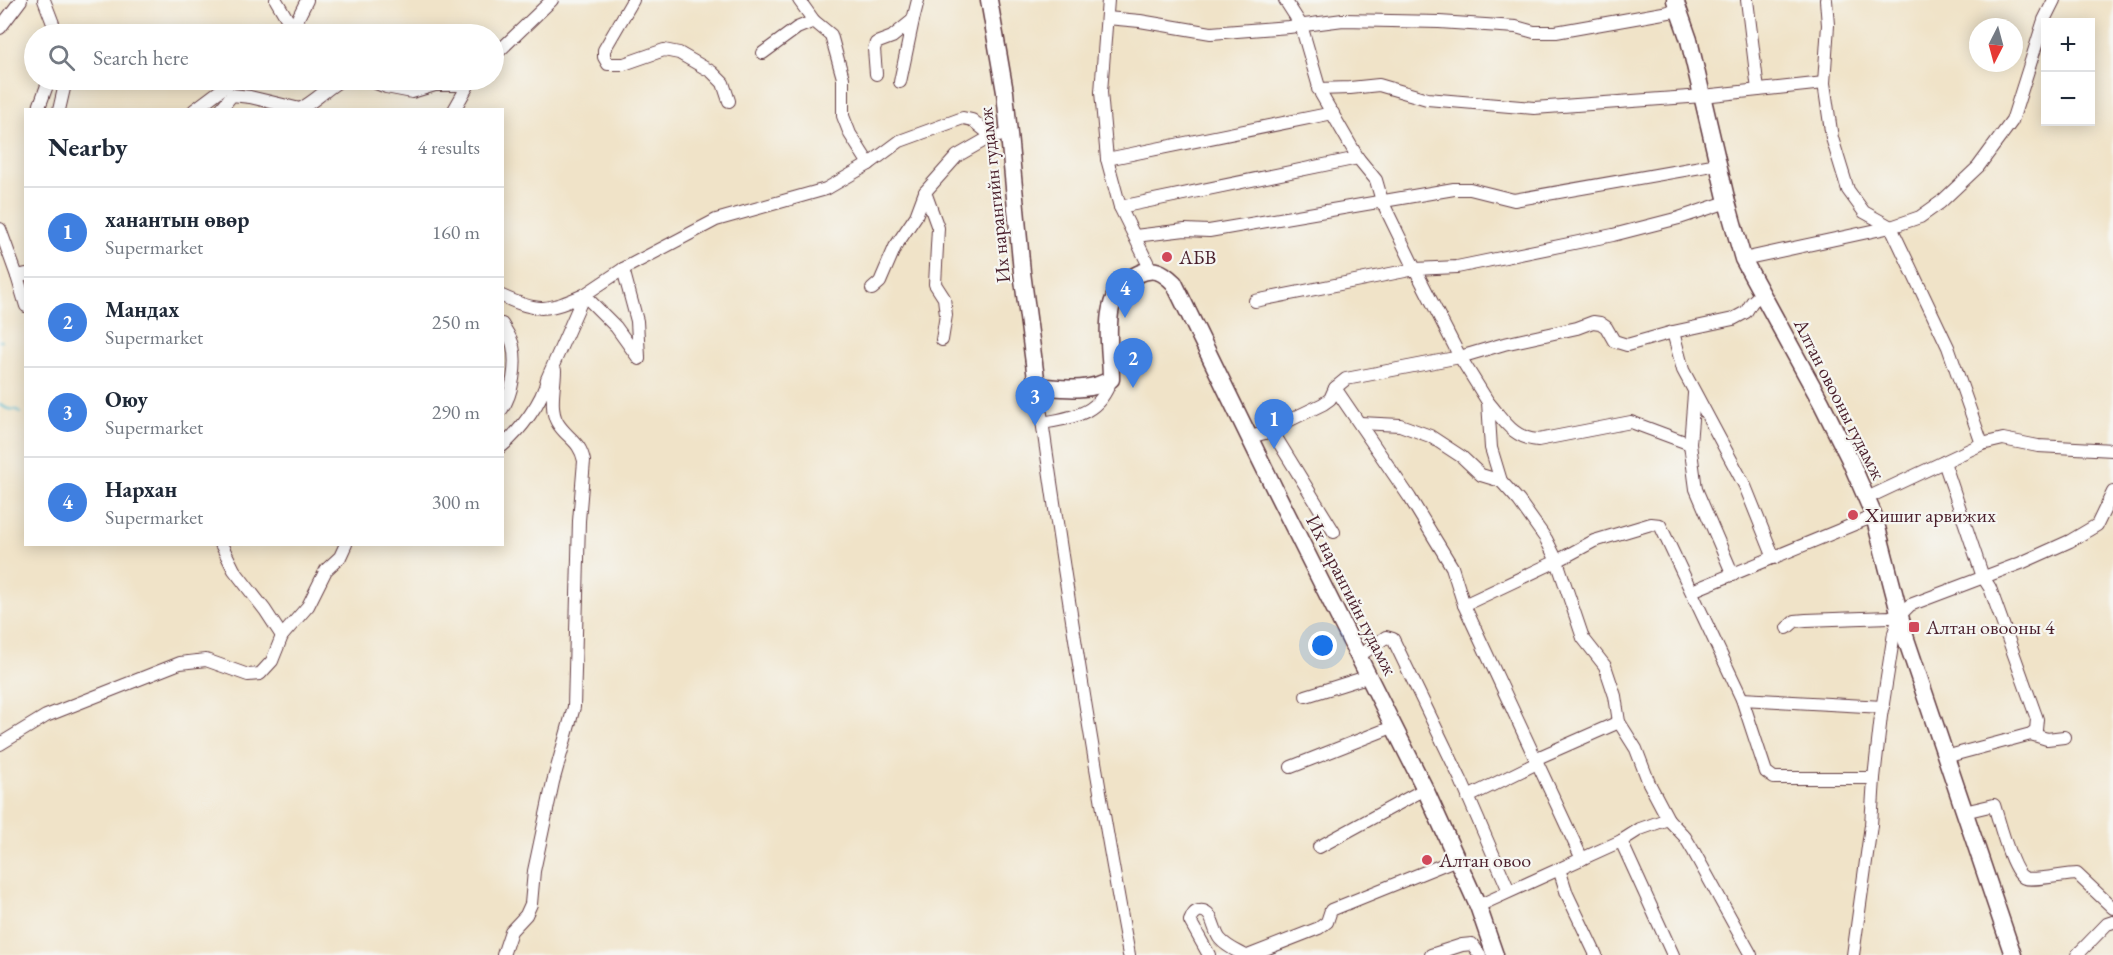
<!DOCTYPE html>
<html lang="en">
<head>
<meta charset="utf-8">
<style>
	:root { --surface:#fff; --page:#f2f2f3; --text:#1f2937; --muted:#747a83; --line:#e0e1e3; --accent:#d1495b }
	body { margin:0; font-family:"EB Garamond",serif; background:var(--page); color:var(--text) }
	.controls { position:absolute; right:18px; top:18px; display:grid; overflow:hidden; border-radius:0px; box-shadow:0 3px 15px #0003 }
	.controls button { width:54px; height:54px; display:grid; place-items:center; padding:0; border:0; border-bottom:2px solid var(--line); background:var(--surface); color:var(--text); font:30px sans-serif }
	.compass { position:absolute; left:1969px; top:18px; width:54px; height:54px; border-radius:50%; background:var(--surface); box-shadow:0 3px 15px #0003; rotate:186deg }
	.you { position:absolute; left:1323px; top:646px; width:21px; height:21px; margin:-15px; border:4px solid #fff; border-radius:50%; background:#1a73e8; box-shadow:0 0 0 9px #1a73e833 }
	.badge { display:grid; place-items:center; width:39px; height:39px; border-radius:50%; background:var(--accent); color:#fff; font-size:20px; font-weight:700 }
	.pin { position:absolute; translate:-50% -50px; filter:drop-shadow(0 2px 3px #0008) }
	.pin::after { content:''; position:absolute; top:32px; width:21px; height:18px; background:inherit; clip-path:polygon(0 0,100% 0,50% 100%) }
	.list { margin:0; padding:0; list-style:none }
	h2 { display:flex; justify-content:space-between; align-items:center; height:78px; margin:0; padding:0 24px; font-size:26px }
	h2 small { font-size:20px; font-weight:400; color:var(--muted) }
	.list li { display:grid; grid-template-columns:39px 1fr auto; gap:18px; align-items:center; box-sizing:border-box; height:90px; padding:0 24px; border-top:2px solid var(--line) }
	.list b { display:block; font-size:22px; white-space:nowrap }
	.list p { margin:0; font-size:20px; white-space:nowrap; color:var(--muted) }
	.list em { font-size:20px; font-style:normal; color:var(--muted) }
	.icon { flex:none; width:33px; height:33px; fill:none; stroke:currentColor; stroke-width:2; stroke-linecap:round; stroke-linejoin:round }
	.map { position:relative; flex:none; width:2113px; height:955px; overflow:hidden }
	.search { position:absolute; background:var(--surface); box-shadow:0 3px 15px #0003; left:24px; top:24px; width:480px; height:66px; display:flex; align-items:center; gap:15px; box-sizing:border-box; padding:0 21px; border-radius:33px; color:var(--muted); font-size:22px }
	.panel { position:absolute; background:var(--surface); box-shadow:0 3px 15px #0003; left:24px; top:108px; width:480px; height:438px; border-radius:0px }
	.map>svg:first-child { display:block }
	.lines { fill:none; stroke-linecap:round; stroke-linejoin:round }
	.stream { stroke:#53bad1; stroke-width:2 }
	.minor-casing { stroke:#633c43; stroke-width:14 }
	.major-casing { stroke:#633c43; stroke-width:19 }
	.minor { stroke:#fff; stroke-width:12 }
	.major { stroke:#fff; stroke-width:16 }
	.poi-dot { fill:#d1495b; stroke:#f6f6f2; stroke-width:2 }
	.labels { text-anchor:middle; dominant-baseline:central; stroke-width:4.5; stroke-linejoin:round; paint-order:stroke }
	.street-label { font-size:20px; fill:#4a1f2b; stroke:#f6f6f2 }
	.poi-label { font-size:20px; fill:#4a1f2b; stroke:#f6f6f2; text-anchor:start }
</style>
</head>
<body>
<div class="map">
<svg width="2113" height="955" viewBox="0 0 2113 955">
	<rect width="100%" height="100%" fill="#f6f6f2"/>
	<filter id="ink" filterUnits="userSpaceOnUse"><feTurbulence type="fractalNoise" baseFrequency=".0167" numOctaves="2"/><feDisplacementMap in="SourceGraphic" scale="12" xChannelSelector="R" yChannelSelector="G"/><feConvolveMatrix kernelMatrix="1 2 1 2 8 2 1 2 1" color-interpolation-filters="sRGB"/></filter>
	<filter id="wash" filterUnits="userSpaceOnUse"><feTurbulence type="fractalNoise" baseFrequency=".008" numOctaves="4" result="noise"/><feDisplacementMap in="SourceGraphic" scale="24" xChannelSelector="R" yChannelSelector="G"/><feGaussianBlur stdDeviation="1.35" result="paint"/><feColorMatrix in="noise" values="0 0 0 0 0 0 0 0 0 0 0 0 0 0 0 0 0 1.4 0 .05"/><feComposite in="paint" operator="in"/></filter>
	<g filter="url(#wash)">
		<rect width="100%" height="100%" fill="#f0e3c8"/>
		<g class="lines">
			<g class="stream">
				<polyline points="0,341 2,341"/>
				<polyline points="0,405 8,409 17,410 20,413"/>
			</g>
		</g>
	</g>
	<g filter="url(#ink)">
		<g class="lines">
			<defs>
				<g id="minor">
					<polyline points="44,0 57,34"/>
					<polyline points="276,0 293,29"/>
					<polyline points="633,0 604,50 604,57 608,64 624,64 664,50 679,53 712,72 723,83 729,101"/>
					<polyline points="1108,0 1101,92 1107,159 1120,207 1151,270"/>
					<polyline points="1285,0 1301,25 1321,94 1358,158 1376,180 1382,201 1415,269 1460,357 1488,402 1491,448 1501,481 1519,501 1546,539 1557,561 1583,638 1605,666 1615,696 1619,722 1636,749 1649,783 1668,819"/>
					<polyline points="1747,0 1758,90"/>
					<polyline points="1826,0 1828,25 1824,83 1832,138 1848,190 1864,212 1891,227 1948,347 1982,444"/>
					<polyline points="1107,18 1140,21 1211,33 1289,27 1343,20 1439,22 1516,27 1534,32 1556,32 1680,10"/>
					<polyline points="913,20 918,0"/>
					<polyline points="814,21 831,35 843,78 843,116 850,134 869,164"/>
					<polyline points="0,28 21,0"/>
					<polyline points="290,34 307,0"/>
					<polyline points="763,53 797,28 814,21 799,0"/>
					<polyline points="494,56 552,0"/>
					<polyline points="876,74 874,49 876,43 892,37 913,20 900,82"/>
					<polyline points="368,80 386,87 412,92 435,85 467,85"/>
					<polyline points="1318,89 1350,88 1379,85 1427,99 1534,108 1703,96 1824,83"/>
					<polyline points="38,110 49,80"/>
					<polyline points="59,110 66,80"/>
					<polyline points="194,110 234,80"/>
					<path d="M220,110L232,95L250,97L300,109C315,101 326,89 341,80"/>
					<polyline points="454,110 471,80"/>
					<polyline points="1107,159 1333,113"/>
					<polyline points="1120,207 1358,158"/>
					<polyline points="0,229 17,276 26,274"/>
					<polyline points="1135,236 1185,230 1209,231 1454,189 1470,189 1514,200 1718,164"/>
					<polyline points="1743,259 1891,227 1920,217 1941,202 1978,167 2012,121 2044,20 2054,0"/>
					<polyline points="623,269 637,321 639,357"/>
					<polyline points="17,276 26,306"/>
					<polyline points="872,289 880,282 895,247 916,216 925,192"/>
					<path d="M502,296C539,313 547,311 584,295L616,327L639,359"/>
					<polyline points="1255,301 1415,269 1457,267 1613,235 1679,218 1727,202"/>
					<path d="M502,324C506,331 512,339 513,346C517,364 513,393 502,409"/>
					<polyline points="1673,332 1683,370 1745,486 1774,558"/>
					<polyline points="942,340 946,315 944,298 935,284 938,228 925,192 957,156 992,136 999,136"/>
					<path d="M1037,386C1064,576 1094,766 1129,955"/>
					<polyline points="1335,388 1410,498 1452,567 1464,605 1582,859"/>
					<polyline points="1694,394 1690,444 1696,489 1733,575"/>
					<path d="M1488,402C1504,420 1512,438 1538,440L1631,422L1690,444"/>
					<path d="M1042,423C1075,417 1100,414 1111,379"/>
					<polyline points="1360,423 1400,425 1430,436 1462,457 1481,475 1501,481"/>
					<polyline points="1272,431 1334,532"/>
					<polyline points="1250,437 1272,431 1284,423 1323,404 1330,399 1335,388 1346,379 1460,357 1504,344 1577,328 1593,322 1600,323 1606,327 1614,341 1627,345 1673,332 1733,319 1746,312 1752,302 1761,294"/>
					<path d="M502,446C520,431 543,401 547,379L584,295L623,269L716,220L826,189L869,164L900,141L963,118L972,120L992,136"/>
					<polyline points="1944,462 1983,577 1990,588 2037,719 2036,730 2031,734 1945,757"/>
					<polyline points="1867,498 1982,444 2003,439 2038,446 2113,450"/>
					<polyline points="221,544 234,570 265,610 282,636"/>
					<polyline points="1692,591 1874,516"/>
					<polyline points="1464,605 1557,561 1594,541 1651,524 1660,525 1742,699 1766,772 1774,778 1874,778"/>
					<polyline points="1787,628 1795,621 1806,620 1890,617 1900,615"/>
					<polyline points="1359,656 1386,637 1393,639 1461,780 1509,891"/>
					<polyline points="1306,696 1370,676"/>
					<polyline points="1742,699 1883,707"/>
					<polyline points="2031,734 2047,739 2064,737"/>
					<polyline points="0,744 46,716 180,663 206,660 248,675 260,674 272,661 282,636 308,606 326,570 340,557 346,544"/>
					<polyline points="1535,759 1619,722"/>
					<polyline points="1291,767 1395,726"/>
					<polyline points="1468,797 1537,763"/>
					<path d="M1964,812L1994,805C1999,820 2012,874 2025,878C2033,881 2066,874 2077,874L2113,908"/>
					<polyline points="1621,841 1673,955"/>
					<polyline points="1319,847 1425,789"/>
					<polyline points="1559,869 1567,894 1596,955"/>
					<polyline points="1478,906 1621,841 1640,829 1668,819 1685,837 1694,852 1751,955"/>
					<path d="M503,955L511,931L526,915L531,904L534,871L553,782L574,707L579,521L584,461C580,440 566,438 557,422C549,408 555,385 555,370"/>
					<path d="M1209,955L1190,921C1192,917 1193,912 1199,911C1213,908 1213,931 1220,939C1227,947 1235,950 1244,955"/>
					<polyline points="1250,955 1319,928 1327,922 1331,910 1457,859"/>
					<polyline points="1431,955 1462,945 1472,944 1480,955"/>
					<polyline points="1853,955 1871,825 1874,778 1881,716 1894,633 1900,615 1910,605 2021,563 2070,541 2097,525 2113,492"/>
					<polyline points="2077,955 2107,924 2113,922"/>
				</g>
				<g id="major">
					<path d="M989,0L1005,92L1022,272L1037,386C1062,388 1090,393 1111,379C1111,344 1097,292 1138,274C1154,267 1162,271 1174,283L1276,492L1425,789L1478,906L1495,955"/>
					<polyline points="1675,0 1689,40 1727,202 1743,259 1821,402 1849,458 1874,516 1906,639 2013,955"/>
				</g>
			</defs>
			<use href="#minor" class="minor-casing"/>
			<use href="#major" class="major-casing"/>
			<use href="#minor" class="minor"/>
			<use href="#major" class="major"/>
		</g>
	</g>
	<g class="poi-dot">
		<circle cx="1167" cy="257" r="6"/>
		<circle cx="1853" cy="515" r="6"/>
		<rect x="1908" y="621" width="12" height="12" rx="3"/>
		<circle cx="1427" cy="860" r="6"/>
	</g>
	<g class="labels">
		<g class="street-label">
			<text transform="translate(994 195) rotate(-96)">Их нарангийн гудамж</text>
			<text transform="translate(1840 399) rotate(63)">Алтан овооны гудамж</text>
			<text transform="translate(1352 595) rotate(63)">Их нарангийн гудамж</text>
		</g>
		<g class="poi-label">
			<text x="1179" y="257">АБВ</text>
			<text x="1865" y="515">Хишиг арвижих</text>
			<text x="1926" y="627">Алтан овооны 4</text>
			<text x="1439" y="860">Алтан овоо</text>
		</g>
	</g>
</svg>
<div class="controls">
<button>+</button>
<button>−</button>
</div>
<svg class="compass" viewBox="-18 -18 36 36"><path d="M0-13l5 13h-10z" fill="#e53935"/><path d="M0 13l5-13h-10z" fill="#747a83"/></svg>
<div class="you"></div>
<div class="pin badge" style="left:1274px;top:449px;background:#3f7fe0">1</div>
<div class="pin badge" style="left:1133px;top:388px;background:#3f7fe0">2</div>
<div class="pin badge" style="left:1035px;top:426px;background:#3f7fe0">3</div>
<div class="pin badge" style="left:1125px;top:318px;background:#3f7fe0">4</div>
<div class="search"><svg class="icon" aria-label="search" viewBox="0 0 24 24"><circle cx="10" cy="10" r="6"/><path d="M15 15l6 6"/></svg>Search here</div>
<section class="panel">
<h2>Nearby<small>4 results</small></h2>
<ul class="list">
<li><span class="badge" style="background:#3f7fe0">1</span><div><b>ханантын өвөр</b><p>Supermarket</p></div><em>160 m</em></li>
<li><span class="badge" style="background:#3f7fe0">2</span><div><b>Мандах</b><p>Supermarket</p></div><em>250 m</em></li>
<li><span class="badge" style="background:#3f7fe0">3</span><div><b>Оюу</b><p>Supermarket</p></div><em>290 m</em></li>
<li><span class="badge" style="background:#3f7fe0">4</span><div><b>Нархан</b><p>Supermarket</p></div><em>300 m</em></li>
</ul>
</section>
</div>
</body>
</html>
